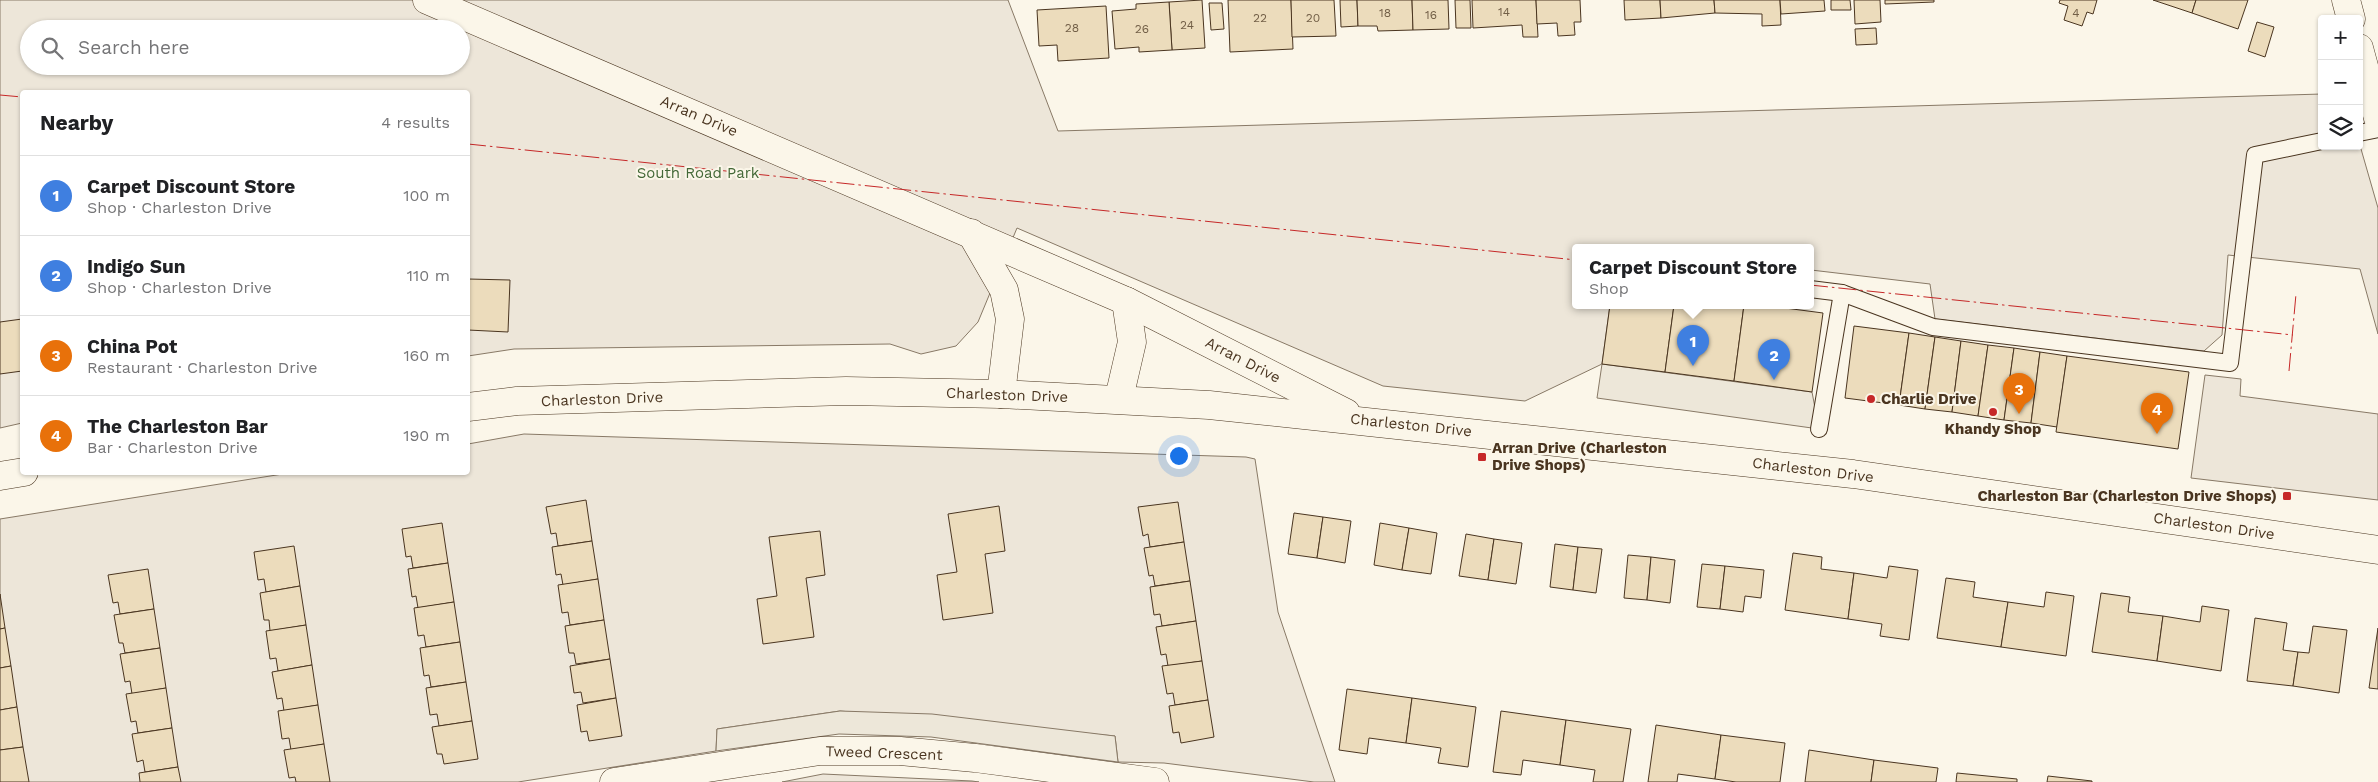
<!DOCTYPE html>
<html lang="en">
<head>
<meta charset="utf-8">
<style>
	:root { --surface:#fff; --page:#f6f6f6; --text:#202124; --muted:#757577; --line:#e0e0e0; --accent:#0f766e }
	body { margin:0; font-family:"Work Sans",sans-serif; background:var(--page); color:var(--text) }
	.controls { position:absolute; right:15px; top:15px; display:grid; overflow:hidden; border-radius:5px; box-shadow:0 1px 4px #0004 }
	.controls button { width:45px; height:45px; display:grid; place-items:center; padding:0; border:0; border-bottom:1px solid var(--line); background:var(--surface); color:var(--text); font:25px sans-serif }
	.you { position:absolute; left:1178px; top:455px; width:18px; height:18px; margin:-12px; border:4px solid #fff; border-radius:50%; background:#1a73e8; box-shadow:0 0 0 8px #1a73e833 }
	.badge { display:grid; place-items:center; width:32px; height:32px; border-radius:50%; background:var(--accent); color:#fff; font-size:16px; font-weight:700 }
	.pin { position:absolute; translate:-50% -41px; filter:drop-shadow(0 1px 2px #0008) }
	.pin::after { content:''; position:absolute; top:26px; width:18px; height:15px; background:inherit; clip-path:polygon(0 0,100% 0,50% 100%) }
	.popup { position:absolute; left:1572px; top:244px; width:242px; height:65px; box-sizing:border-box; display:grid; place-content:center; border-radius:5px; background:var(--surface); filter:drop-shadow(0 1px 4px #0005); font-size:16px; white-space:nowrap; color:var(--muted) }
	.popup b { font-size:19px; color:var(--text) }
	.popup::after { content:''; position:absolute; left:50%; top:100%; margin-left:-10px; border:10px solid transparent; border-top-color:var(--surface) }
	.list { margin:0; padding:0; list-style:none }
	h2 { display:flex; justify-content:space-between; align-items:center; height:65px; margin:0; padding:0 20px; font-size:21px }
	h2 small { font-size:16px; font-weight:400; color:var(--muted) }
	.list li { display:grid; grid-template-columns:32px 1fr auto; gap:15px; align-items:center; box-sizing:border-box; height:80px; padding:0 20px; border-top:1px solid var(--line) }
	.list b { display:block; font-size:19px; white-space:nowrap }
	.list p { margin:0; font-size:16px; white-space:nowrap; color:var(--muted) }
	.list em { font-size:16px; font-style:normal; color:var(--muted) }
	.icon { flex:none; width:28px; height:28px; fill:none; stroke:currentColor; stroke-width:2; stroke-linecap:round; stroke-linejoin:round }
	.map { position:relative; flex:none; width:2378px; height:782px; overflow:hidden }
	.search { position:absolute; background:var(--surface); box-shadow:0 1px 4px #0004; left:20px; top:20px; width:450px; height:55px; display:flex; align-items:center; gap:12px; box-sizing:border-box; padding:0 18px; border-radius:28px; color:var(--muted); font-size:19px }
	.panel { position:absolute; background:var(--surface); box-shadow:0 1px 4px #0004; left:20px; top:90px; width:450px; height:385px; border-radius:5px }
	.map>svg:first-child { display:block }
	.green { fill:#ede6d9; stroke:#887966; fill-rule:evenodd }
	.parking { fill:#ede7d9; stroke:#887966 }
	.building { fill:#ecdcbc; stroke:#4a3520 }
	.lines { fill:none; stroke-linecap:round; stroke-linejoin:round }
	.lane-casing { stroke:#4a3520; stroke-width:18 }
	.street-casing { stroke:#4a3520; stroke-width:29 }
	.secondary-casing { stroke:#4a3520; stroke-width:29 }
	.lane { stroke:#fbf6e9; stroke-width:16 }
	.street { stroke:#fbf6e9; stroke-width:28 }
	.secondary { stroke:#fbf6e9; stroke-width:28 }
	.power { stroke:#c62828; stroke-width:1; stroke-dasharray:18 4 2.5 4; stroke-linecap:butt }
	.poi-dot { fill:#c62828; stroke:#fbf6e9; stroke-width:2 }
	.labels { text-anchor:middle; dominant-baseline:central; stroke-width:4; stroke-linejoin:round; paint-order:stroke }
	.number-label { font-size:12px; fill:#725f47 }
	.street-label { font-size:15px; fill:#4a3520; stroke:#fbf6e9 }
	.park-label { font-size:15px; fill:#436837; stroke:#fbf6e9 }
	.poi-label { font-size:15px; font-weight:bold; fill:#4a3520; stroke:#fbf6e9; text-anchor:start }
</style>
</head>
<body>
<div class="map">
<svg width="2378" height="782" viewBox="0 0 2378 782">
	<rect width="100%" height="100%" fill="#fbf6e9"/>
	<g class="green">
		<path d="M0,0H1008L1058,131L2322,94V146H2359V142L2378,208V334L2360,269L2228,255L2222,335L2204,351L1935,319L1930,284L1811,270L1810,247H1576V305H1610L1602,364L1525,401L1383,386L1017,228L978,322L956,346L921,354L890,344L514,349L468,356V92H22V423L0,428ZM29,29H461V66H29Z"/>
		<polygon points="2205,375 2241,379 2240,396 2378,414 2378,500 2191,478"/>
		<polygon points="524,434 1246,457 1255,459 1278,612 1335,782 1314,782 1164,763 1118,762 1115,736 840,711 717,729 716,751 518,782 0,782 0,519 289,473 468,472 468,444"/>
		<polygon points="823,774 972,781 979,782 782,782"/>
	</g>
	<g class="parking">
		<polygon points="1602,364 1812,392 1819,429 1597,398"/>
		<polygon points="840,711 932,714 1115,736 1118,762 931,737 839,734 716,751 717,729"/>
	</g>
	<g class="building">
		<polygon points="1202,0 1205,48 1172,50 1169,2"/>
		<polygon points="1228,0 1291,0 1293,49 1230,52"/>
		<polygon points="1291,0 1334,0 1336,36 1292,37"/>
		<polygon points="1340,0 1357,0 1358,26 1341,27"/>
		<polygon points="1357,0 1412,0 1413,30 1378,31 1377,26 1358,26"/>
		<polygon points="1412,0 1448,0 1449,29 1413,30"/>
		<polygon points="1455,0 1470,0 1471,28 1456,28"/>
		<polygon points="1472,0 1536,0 1538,37 1523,37 1522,25 1473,28"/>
		<polygon points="1536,0 1580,0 1581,22 1574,22 1575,35 1558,36 1557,23 1537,24"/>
		<polygon points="1624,0 1660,0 1661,18 1625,20"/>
		<polygon points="1660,0 1714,0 1715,13 1661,18"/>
		<polygon points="1714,0 1780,0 1781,25 1762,26 1762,14 1715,13"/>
		<polygon points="1780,0 1824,0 1825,11 1781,14"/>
		<polygon points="1831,0 1850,0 1851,10 1831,10"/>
		<polygon points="1854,0 1880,0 1881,22 1855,24"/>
		<polygon points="1885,0 1934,0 1934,2 1885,4"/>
		<polygon points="2060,0 2097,0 2093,14 2087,12 2082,26 2064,20 2068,6 2059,3"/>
		<polygon points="2153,0 2196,0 2192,13"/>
		<polygon points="2196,0 2248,0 2238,29 2192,13"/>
		<polygon points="1169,2 1172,50 1139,52 1139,47 1115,49 1112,11 1136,9 1136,4"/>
		<polygon points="1209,3 1222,3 1224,29 1211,30"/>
		<polygon points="1106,6 1109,58 1058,61 1057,45 1039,46 1037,10"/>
		<polygon points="2257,22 2274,27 2265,57 2248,51"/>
		<polygon points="1876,28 1877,44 1856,45 1855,29"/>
		<polygon points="468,279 510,280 508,332 468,330"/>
		<polygon points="1610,305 1674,305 1665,372 1602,364"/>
		<polygon points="1674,305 1744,305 1734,381 1665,372"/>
		<polygon points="1744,305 1762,305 1823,313 1812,392 1734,381"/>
		<polygon points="22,319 22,371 0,374 0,322"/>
		<polygon points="1854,326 1909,333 1899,405 1845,398"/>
		<polygon points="1909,333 1935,337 1925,409 1899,405"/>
		<polygon points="1935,337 1961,341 1952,412 1925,409"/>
		<polygon points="1961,341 1988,345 1978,416 1952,412"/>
		<polygon points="1988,345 2014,348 2004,420 1978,416"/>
		<polygon points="2014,348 2040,352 2031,423 2004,420"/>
		<polygon points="2040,352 2067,356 2057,427 2031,423"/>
		<polygon points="2067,356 2189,372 2178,449 2056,432"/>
		<polygon points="586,500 592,541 558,546 556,533 551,534 546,507"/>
		<polygon points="1178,502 1184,542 1150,547 1148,534 1143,536 1138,507"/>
		<polygon points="999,506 1005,551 985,554 993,613 943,620 937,575 957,572 948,514"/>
		<polygon points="1294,513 1323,517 1317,558 1288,554"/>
		<polygon points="1323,517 1351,521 1345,563 1317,558"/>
		<polygon points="442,523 448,563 413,568 411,556 406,557 402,529"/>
		<polygon points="1380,523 1409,528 1402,570 1374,565"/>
		<polygon points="1409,528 1437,533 1431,574 1402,570"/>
		<polygon points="820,531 825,575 806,578 814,637 763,644 757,599 777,596 769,537"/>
		<polygon points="1466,534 1494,539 1488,580 1459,576"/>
		<polygon points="1494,539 1522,543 1516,584 1488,580"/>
		<polygon points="592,541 598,579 563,585 561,574 556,575 552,547"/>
		<polygon points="1184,542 1190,581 1155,586 1153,575 1149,576 1144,548"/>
		<polygon points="1555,544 1578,547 1573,590 1550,587"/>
		<polygon points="294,546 300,586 266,592 264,579 258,580 254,552"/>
		<polygon points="1578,547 1602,549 1596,593 1573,590"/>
		<polygon points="1793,553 1822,557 1821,569 1854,573 1848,619 1785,610"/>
		<polygon points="1628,555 1651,557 1647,600 1624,598"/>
		<polygon points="1651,557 1675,560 1670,603 1647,600"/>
		<polygon points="448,563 454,602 418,608 416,596 412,597 408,569"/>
		<polygon points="1702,564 1725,566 1720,609 1697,607"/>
		<polygon points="1725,566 1764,570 1761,598 1745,596 1743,612 1720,609"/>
		<polygon points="1889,566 1918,570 1909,640 1880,636 1882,624 1848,619 1854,573 1887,578"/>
		<polygon points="148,569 154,609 120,614 118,602 113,603 108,575"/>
		<polygon points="1946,578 1975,582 1973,597 2008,602 2001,647 1937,638"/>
		<polygon points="598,579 604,620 570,625 568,612 562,613 558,585"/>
		<polygon points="1190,581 1196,621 1162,626 1160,614 1154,615 1150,587"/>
		<polygon points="300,586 306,625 270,631 269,620 264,620 260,593"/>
		<polygon points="2046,592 2074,596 2066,656 2001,647 2008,602 2044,607"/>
		<polygon points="2101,593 2130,597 2128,612 2163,616 2157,661 2092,652"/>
		<polygon points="0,594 5,628 0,629"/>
		<polygon points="454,602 460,642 426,647 424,635 418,636 414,608"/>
		<polygon points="2202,606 2229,610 2221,671 2157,661 2163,616 2200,622"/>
		<polygon points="154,609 160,648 125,653 123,643 119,643 114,615"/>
		<polygon points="2255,618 2287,623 2283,650 2298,652 2293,686 2247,681"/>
		<polygon points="604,620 610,659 576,664 574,653 569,653 565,626"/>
		<polygon points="1196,621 1202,661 1168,666 1166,654 1161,655 1156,627"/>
		<polygon points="306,625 312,665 278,671 276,658 270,659 266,631"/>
		<polygon points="2313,626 2347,630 2339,693 2293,686 2298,652 2309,653"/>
		<polygon points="5,628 11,666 0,668 0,629"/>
		<polygon points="2378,628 2378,689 2369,688"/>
		<polygon points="460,642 466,682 431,687 429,675 424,676 420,648"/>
		<polygon points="160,648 166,688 132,694 130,681 125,682 120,654"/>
		<polygon points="610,659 616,698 583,703 581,692 574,693 570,666"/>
		<polygon points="1202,661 1208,700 1175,705 1173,693 1167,694 1162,666"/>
		<polygon points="312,665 318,705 284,711 282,698 277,699 272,672"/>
		<polygon points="11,666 17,707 0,710 0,668"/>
		<polygon points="466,682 472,721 439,726 437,714 430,715 426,688"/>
		<polygon points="166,688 172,728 138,733 136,721 131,722 126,694"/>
		<polygon points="1347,689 1412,698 1406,743 1369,738 1367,754 1339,750"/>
		<polygon points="616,698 622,736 589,741 587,731 581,732 577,705"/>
		<polygon points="1412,698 1476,707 1468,767 1438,763 1441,748 1406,743"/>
		<polygon points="1208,700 1214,737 1181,743 1179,732 1173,733 1169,706"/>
		<polygon points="318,705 324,744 291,750 289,738 282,739 278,711"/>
		<polygon points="17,707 23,747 0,750 0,710"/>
		<polygon points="1501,711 1566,720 1560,765 1523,760 1521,775 1493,772"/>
		<polygon points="1566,720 1631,729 1623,782 1593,782 1595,770 1560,765"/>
		<polygon points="472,721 478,759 444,764 442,754 437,754 432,727"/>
		<polygon points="1656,725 1721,735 1715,779 1678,774 1677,782 1648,782"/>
		<polygon points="172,728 178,767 145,772 143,760 137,762 132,734"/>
		<polygon points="1721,735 1785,743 1780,782 1736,782 1715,779"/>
		<polygon points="324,744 330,782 296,782 295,777 289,778 284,750"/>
		<polygon points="23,747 29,782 0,782 0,750"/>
		<polygon points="1809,750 1874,760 1871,782 1805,782"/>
		<polygon points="1874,760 1938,768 1936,782 1871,782"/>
		<polygon points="178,767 181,782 140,782 139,773"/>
		<polygon points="1957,773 2017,779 2017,782 1956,782"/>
		<polygon points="2048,776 2092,781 2092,782 2047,782"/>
	</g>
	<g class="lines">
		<defs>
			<g id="lane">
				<polyline points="2359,133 2378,129"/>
				<polyline points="1810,289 1842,293 1933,327 2230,363 2255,155 2322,141"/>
				<polyline points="1819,429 1842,293"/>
			</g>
			<g id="street">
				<polyline points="2346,0 2351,19"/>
				<polyline points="2359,48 2378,118"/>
				<polyline points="614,782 820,751 900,751 975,758 1155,782"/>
			</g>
			<g id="secondary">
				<polyline points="427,0 1126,301 1346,413"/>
				<polyline points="971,233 1004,290 1010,319 1001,394"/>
				<polyline points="1119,398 1132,342 1126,301"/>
				<polyline points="468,407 517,401 846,391 1001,394 1209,405 1853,474 2378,550"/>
				<polyline points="0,476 24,472"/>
			</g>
		</defs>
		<use href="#lane" class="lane-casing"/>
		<use href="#street" class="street-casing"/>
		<use href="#secondary" class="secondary-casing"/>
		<use href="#lane" class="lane"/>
		<use href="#street" class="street"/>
		<use href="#secondary" class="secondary"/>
		<g class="power">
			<polyline points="0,95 22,97"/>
			<polyline points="468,144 1576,260"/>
			<polyline points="1810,285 2293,335"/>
			<polyline points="2289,371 2296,294"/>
		</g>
	</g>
	<g class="poi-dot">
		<circle cx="1871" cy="399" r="5"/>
		<circle cx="1993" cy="412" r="5"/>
		<rect x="1477" y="452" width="10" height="10" rx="2.5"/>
		<rect x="2282" y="491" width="10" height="10" rx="2.5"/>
	</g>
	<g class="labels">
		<g class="number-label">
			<text x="1504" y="12">14</text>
			<text x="1385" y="13">18</text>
			<text x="2076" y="13">4</text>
			<text x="1431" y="15">16</text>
			<text x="1260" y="18">22</text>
			<text x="1313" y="18">20</text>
			<text x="1187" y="25">24</text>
			<text x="1072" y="28">28</text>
			<text x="1142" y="29">26</text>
		</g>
		<g class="street-label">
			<text transform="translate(699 116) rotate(23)">Arran Drive</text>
			<text transform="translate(1243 360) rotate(27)">Arran Drive</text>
			<text transform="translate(1007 395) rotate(2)">Charleston Drive</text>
			<text transform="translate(602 399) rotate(-2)">Charleston Drive</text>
			<text transform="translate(1411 425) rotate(6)">Charleston Drive</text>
			<text transform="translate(1813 470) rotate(7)">Charleston Drive</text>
			<text transform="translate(2214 526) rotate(8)">Charleston Drive</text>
			<text transform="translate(884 753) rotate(2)">Tweed Crescent</text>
		</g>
		<g class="park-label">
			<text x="698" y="173">South Road Park</text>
		</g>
		<g class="poi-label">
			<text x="1881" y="399">Charlie Drive</text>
			<text x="1993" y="429" text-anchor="middle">Khandy Shop</text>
			<text x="1492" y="448">Arran Drive (Charleston<tspan x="1492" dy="17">Drive Shops)</tspan></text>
			<text x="2277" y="496" text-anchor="end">Charleston Bar (Charleston Drive Shops)</text>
		</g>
	</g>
</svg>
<div class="controls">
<button>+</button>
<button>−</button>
<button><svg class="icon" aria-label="layers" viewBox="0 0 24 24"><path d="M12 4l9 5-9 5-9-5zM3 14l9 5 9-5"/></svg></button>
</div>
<div class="you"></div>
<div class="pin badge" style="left:1693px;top:366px;background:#3f7fe0">1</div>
<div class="popup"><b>Carpet Discount Store</b>Shop</div>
<div class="pin badge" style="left:1774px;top:380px;background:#3f7fe0">2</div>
<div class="pin badge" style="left:2019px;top:414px;background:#e8710a">3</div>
<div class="pin badge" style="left:2157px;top:434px;background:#e8710a">4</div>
<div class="search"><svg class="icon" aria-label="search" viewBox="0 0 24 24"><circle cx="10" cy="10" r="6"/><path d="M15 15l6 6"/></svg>Search here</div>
<section class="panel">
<h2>Nearby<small>4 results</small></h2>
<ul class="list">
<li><span class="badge" style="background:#3f7fe0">1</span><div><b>Carpet Discount Store</b><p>Shop · Charleston Drive</p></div><em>100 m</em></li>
<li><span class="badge" style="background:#3f7fe0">2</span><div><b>Indigo Sun</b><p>Shop · Charleston Drive</p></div><em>110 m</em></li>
<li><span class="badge" style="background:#e8710a">3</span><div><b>China Pot</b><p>Restaurant · Charleston Drive</p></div><em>160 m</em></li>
<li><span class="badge" style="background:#e8710a">4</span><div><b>The Charleston Bar</b><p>Bar · Charleston Drive</p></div><em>190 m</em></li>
</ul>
</section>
</div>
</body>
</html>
